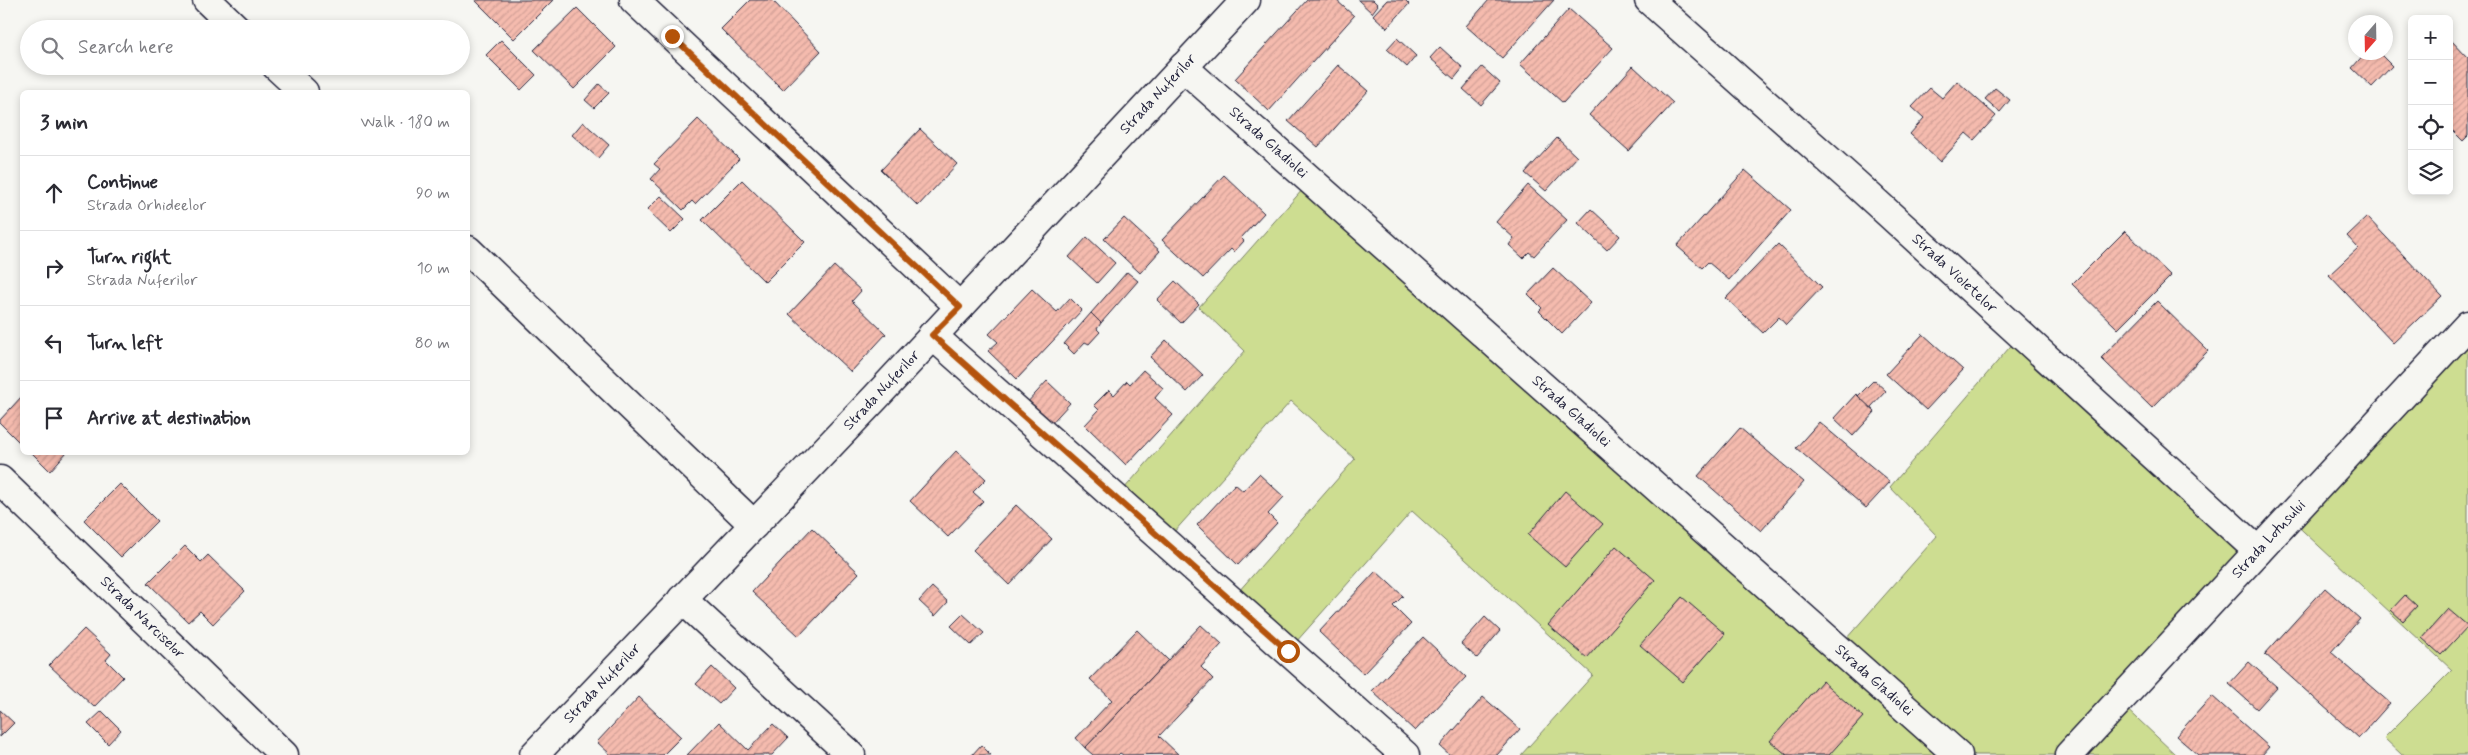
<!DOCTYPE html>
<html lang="en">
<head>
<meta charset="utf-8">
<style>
	:root { --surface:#fff; --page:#f7f7f7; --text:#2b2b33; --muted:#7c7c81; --line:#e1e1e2 }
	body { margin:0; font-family:Mynerve,sans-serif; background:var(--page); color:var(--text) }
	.controls { position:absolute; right:15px; top:15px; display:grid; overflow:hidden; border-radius:8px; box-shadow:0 2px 8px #0003 }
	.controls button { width:45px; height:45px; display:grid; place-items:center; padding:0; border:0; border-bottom:1px solid var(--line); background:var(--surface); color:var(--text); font:25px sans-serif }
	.compass { position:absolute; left:2348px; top:15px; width:45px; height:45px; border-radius:50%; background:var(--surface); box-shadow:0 2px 8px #0003; rotate:200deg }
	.stop { position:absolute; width:15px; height:15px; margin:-11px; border:4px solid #b45309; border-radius:50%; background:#fff }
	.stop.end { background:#b45309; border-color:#fff; box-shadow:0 1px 5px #0008 }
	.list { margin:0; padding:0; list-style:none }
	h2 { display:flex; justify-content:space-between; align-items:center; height:65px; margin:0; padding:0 20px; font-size:21px }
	h2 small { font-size:16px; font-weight:400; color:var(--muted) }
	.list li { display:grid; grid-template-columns:32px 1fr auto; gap:15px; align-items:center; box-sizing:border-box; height:75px; padding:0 20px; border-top:1px solid var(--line) }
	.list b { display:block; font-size:19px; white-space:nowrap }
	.list p { margin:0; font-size:16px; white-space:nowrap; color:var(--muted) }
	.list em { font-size:16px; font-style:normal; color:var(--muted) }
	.icon { flex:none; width:28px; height:28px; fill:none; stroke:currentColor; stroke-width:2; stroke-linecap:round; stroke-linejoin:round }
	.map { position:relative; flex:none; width:2468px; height:755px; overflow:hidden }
	.search { position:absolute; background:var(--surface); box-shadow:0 2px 8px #0003; left:20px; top:20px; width:450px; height:55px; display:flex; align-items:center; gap:12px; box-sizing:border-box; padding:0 18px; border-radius:28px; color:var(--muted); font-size:19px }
	.panel { position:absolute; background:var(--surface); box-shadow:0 2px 8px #0003; left:20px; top:90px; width:450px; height:365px; border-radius:8px }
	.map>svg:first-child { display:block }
	.green { fill:#cddd91; stroke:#788066 }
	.building { fill:url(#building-hatch); stroke:#22223b }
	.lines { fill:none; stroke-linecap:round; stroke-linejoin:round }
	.street-casing { stroke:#22223b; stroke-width:31 }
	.street { stroke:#f6f6f2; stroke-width:28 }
	.route { stroke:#b45309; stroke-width:6 }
	.labels { text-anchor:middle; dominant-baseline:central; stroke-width:4; stroke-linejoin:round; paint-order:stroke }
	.street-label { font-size:15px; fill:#22223b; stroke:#f6f6f2 }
</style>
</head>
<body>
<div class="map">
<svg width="2468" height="755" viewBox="0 0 2468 755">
	<defs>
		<pattern id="building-hatch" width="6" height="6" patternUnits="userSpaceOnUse" patternTransform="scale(1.25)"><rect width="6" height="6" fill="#f5bbae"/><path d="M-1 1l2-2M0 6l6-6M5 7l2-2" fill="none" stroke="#d2a097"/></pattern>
	</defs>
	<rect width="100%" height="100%" fill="#f6f6f2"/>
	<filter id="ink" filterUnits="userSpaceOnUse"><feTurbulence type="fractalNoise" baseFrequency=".02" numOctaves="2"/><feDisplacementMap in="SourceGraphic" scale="10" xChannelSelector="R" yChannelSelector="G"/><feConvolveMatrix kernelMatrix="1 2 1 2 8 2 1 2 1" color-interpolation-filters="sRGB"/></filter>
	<g filter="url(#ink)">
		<g class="green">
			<polygon points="1311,180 1838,648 1937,536 1890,487 2021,334 2258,551 2119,701 2176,755 1521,755 1593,675 1412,511 1288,651 1231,600 1355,459 1291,401 1165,542 1116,498 1245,351 1199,307"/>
			<polygon points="2468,325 2468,755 2402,755 2384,738 2452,670 2289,518"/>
		</g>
		<g class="building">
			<polygon points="475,0 553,0 514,39"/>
			<polygon points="750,0 772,0 821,51 783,90 721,29"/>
			<polygon points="1307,0 1336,0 1354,16 1269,111 1235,79"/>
			<polygon points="1358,0 1373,0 1378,5 1372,13"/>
			<polygon points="1387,0 1405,0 1409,4 1387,28 1373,15"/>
			<polygon points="1489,0 1554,0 1502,58 1466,26"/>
			<polygon points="577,8 616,47 574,89 534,50"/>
			<polygon points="1569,9 1613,48 1563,103 1520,64"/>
			<polygon points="1397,38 1416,56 1407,67 1387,49"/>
			<polygon points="2450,39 2468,58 2468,136 2463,141 2449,127"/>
			<polygon points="501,40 536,75 521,90 486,55"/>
			<polygon points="1440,47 1463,68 1454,79 1430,58"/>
			<polygon points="2366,52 2378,52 2392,66 2372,87 2352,68"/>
			<polygon points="1338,65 1368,91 1318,147 1288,121"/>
			<polygon points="1633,66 1673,103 1629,151 1589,115"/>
			<polygon points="1482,67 1500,83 1481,105 1463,89"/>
			<polygon points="1957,81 1996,116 1974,140 1966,133 1940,162 1910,134 1924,118 1912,107 1930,88 1942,98"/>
			<polygon points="599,84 609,93 594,108 585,100"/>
			<polygon points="1995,88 2010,100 2000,112 1985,99"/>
			<polygon points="698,119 739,159 695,204 692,201 683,210 651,179 660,169 654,164"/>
			<polygon points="583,122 609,145 598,158 572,135"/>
			<polygon points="920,129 957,164 918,206 881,170"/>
			<polygon points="1557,138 1577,157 1546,191 1525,173"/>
			<polygon points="1745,170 1791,210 1729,280 1708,262 1702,268 1677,246"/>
			<polygon points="1224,175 1264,213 1241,238 1244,241 1234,252 1231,249 1203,278 1162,240"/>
			<polygon points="742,180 805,242 765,282 702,220"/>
			<polygon points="1528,185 1567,220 1534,256 1529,252 1523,258 1509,245 1514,238 1496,222"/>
			<polygon points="661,196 685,219 671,233 647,210"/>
			<polygon points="1591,209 1620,236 1607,250 1578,223"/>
			<polygon points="2367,217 2442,296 2393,343 2329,275 2358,248 2347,236"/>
			<polygon points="1124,218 1160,251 1140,273 1104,239"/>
			<polygon points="2125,231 2171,276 2118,329 2072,284"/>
			<polygon points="1087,237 1115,263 1097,283 1069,257"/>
			<polygon points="1778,244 1822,287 1786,325 1779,317 1763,333 1726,298"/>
			<polygon points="834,266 861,291 852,301 886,334 851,372 789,314"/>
			<polygon points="1553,268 1591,303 1562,334 1539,311 1542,308 1528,294"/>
			<polygon points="1127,272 1138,281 1101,323 1091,313"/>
			<polygon points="1175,281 1199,304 1181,323 1157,300"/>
			<polygon points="1032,289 1057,312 1070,298 1082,310 1017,379 988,351 998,342 989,334"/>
			<polygon points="2157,301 2208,351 2152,408 2101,358"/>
			<polygon points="1091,313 1101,323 1097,329 1100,332 1089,344 1085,342 1074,354 1064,344"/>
			<polygon points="1923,334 1963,370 1926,410 1886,374"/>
			<polygon points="1166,340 1203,375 1187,392 1150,357"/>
			<polygon points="1143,370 1163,388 1155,398 1173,415 1126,465 1085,425 1099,410 1094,405 1109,390 1114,395 1127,381 1130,384"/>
			<polygon points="1874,380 1886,391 1870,408 1858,396"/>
			<polygon points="1047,381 1070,403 1048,427 1025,405"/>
			<polygon points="1856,394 1875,412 1853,436 1834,418"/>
			<polygon points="22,396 22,445 0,423 0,420"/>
			<polygon points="1819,422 1890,482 1866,508 1796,448"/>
			<polygon points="1740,428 1804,482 1761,531 1698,476"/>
			<polygon points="956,451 986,479 973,492 983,501 948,537 910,501"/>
			<polygon points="31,452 67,452 50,471"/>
			<polygon points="1259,474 1284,497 1268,514 1277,523 1238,565 1197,525 1235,484 1243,491"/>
			<polygon points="120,484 157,521 121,557 84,520"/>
			<polygon points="1565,491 1603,524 1565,567 1528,535"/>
			<polygon points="1016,505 1052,539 1009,585 973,550"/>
			<polygon points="812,528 859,573 799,636 752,592"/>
			<polygon points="185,546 201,562 208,555 245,591 213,624 200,611 188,622 148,583"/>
			<polygon points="1616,546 1655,580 1587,658 1548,625"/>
			<polygon points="1376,571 1403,596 1393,606 1411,624 1363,674 1319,632"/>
			<polygon points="932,587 948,602 935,616 919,601"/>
			<polygon points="2325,588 2360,619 2331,652 2390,703 2359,738 2265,654"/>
			<polygon points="2405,595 2417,606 2403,621 2391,610"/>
			<polygon points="1682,597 1725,634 1683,682 1640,645"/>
			<polygon points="2448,609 2468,626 2441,655 2422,638"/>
			<polygon points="963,614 984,633 971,645 951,626"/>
			<polygon points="1485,617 1500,631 1477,658 1461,644"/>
			<polygon points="1201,625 1222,644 1201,667 1213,679 1159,736 1178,754 1123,755 1120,753 1118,755 1093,755 1085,748"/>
			<polygon points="84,629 111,654 106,660 123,677 94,707 49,665"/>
			<polygon points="1137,630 1168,660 1085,748 1076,738 1112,700 1090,679"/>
			<polygon points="1423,637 1466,677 1415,731 1372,691"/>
			<polygon points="2249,662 2277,687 2257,709 2229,684"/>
			<polygon points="712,667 734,688 719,704 696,684"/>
			<polygon points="1822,681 1863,717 1829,755 1787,755 1770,741"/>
			<polygon points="2212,696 2269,747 2262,755 2198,755 2176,736"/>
			<polygon points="639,697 681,737 663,755 611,755 597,742"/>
			<polygon points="1483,697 1520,729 1497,755 1450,755 1440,746"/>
			<polygon points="0,710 14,723 0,737"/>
			<polygon points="102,711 121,730 108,744 88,724"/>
			<polygon points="719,722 748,750 773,724 788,738 772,755 687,755"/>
			<polygon points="981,745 991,755 972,755"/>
		</g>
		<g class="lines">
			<defs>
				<g id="street">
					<polyline points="207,0 237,29"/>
					<polyline points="634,0 960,307"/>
					<path id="s1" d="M1649,0L1855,183L2258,551"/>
					<polyline points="276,66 304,92"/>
					<path id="s2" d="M1183,67L1958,755"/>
					<polyline points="468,250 754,525"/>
					<polyline points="932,335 1405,755"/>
					<path id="s3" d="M0,480L284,755"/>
					<polyline points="682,599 851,755"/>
					<path id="s4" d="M534,755L876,397L1246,0"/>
					<path id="s5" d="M2069,755L2468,325"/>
				</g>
			</defs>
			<use href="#street" class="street-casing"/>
			<use href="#street" class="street"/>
		</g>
	</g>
	<g class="lines" filter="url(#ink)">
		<polyline class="route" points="672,36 960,307 932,335 1288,651"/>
	</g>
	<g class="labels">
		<g class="street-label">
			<text stroke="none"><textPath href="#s4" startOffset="909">Strada Nuferilor</textPath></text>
			<text stroke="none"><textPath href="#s2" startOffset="114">Strada Gladiolei</textPath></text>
			<text stroke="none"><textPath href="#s1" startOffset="410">Strada Violetelor</textPath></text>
			<text stroke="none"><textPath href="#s4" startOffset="504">Strada Nuferilor</textPath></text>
			<text stroke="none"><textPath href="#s2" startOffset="519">Strada Gladiolei</textPath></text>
			<text stroke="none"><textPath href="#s5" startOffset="294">Strada Lotusului</textPath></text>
			<text stroke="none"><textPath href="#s3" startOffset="198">Strada Narciselor</textPath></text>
			<text stroke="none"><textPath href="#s2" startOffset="924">Strada Gladiolei</textPath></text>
			<text stroke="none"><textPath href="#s4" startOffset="99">Strada Nuferilor</textPath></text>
		</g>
	</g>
</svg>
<div class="controls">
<button>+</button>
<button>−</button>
<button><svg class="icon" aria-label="locate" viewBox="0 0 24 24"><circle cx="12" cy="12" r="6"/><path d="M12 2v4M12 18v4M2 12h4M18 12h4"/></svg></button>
<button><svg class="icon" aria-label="layers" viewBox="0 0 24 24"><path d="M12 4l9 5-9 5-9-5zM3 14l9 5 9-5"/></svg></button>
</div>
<svg class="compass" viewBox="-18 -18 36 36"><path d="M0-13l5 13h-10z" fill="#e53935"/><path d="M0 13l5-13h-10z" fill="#7c7c81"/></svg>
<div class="stop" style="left:1288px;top:651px"></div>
<div class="stop end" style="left:672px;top:36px"></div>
<div class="search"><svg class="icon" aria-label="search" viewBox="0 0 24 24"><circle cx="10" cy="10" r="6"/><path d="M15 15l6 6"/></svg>Search here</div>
<section class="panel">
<h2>3 min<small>Walk · 180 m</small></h2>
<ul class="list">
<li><svg class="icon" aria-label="ahead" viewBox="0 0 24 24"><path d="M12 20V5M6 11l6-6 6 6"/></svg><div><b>Continue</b><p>Strada Orhideelor</p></div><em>90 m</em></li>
<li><svg class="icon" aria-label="right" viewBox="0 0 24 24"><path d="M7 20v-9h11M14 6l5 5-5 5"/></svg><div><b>Turn right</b><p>Strada Nuferilor</p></div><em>10 m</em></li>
<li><svg class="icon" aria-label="left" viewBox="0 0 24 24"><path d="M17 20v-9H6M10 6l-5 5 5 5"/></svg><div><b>Turn left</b></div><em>80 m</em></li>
<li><svg class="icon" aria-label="arrive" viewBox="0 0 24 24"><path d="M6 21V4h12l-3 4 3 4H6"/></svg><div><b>Arrive at destination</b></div></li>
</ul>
</section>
</div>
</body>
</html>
